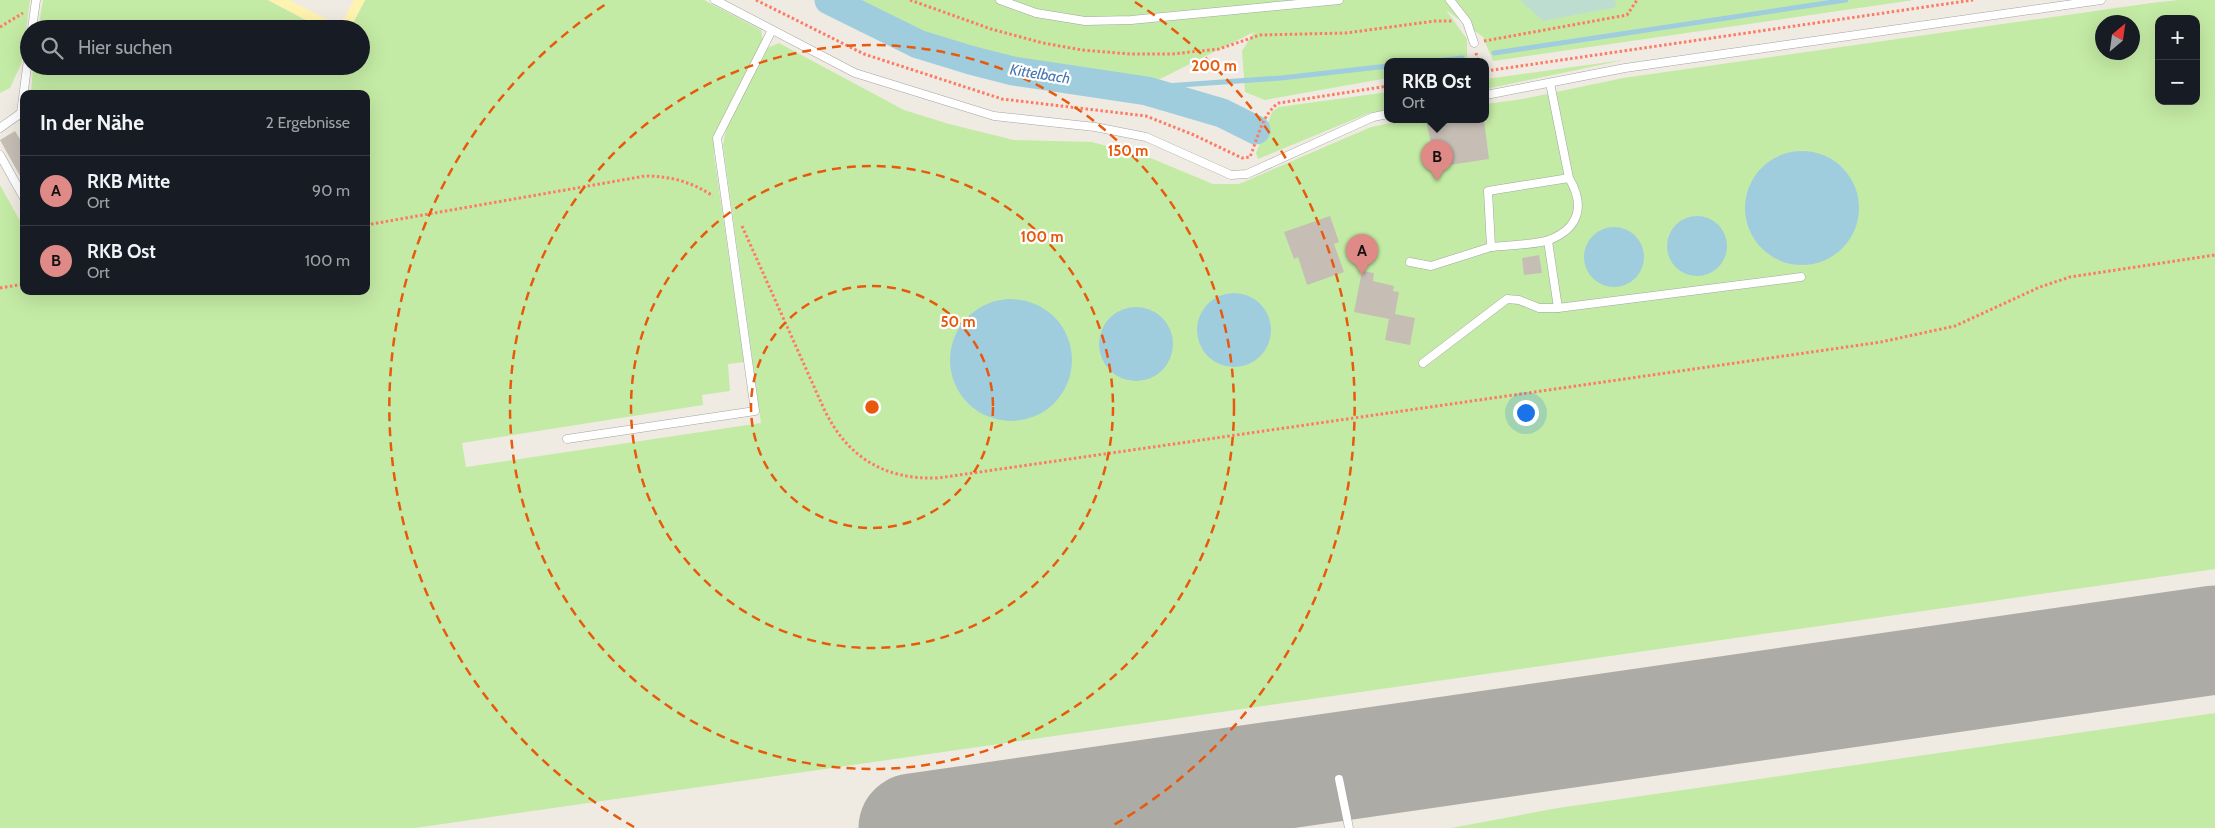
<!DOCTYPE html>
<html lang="de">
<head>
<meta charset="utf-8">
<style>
	:root { --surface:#171b24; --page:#242831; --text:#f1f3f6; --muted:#9ea1a6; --line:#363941; --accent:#df8a87 }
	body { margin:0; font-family:Cabin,sans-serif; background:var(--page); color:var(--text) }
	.controls { position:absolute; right:15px; top:15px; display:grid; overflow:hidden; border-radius:10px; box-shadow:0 5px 20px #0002 }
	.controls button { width:45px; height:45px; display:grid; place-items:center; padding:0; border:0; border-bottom:1px solid var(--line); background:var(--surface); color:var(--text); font:25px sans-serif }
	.compass { position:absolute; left:2095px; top:15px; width:45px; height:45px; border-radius:50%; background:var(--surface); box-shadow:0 5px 20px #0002; rotate:29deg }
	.you { position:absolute; left:1525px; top:412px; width:18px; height:18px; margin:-12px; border:4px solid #fff; border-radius:50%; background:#1a73e8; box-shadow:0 0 0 8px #1a73e833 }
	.badge { display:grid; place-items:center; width:32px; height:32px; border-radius:50%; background:var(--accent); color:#111; font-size:16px; font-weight:700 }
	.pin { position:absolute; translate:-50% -41px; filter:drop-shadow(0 1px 2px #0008) }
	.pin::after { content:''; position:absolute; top:26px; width:18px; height:15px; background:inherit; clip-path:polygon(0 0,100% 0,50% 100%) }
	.popup { position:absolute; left:1384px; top:58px; width:105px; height:65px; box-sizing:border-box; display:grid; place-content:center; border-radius:10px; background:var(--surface); filter:drop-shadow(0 1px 4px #0005); font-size:16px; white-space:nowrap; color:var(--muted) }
	.popup b { font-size:19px; color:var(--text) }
	.popup::after { content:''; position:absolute; left:50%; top:100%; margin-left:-10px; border:10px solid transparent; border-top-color:var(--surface) }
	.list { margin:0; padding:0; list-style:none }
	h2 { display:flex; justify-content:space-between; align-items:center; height:65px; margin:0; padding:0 20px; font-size:21px }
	h2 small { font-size:16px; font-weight:400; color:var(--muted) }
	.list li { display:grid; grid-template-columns:32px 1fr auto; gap:15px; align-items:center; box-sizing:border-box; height:70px; padding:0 20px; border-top:1px solid var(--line) }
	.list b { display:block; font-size:19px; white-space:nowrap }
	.list p { margin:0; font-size:16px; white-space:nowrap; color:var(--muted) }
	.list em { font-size:16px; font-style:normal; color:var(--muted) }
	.icon { flex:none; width:28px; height:28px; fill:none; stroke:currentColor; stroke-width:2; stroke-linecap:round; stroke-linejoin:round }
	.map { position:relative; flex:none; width:2215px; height:828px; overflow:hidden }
	.search { position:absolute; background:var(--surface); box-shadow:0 5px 20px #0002; left:20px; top:20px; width:350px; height:55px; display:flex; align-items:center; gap:12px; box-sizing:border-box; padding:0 18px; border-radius:28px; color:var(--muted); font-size:19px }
	.panel { position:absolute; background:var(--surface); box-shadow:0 5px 20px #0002; left:20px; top:90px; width:350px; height:205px; border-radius:10px }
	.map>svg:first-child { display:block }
	.grass { fill:#c4eba5; fill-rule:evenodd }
	.wetland { fill:#beddd1 }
	.sand { fill:#fff3b0 }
	.water { fill:#a0cdde }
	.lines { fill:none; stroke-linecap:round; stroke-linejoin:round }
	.stream { stroke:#a0cdde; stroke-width:5 }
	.river { stroke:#a0cdde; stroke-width:29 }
	.taxiway { stroke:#adaba6; stroke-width:44 }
	.runway { stroke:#adaba6; stroke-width:109 }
	.building { fill:#c6beb5 }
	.service-casing { stroke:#a4a4a4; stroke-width:9 }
	.path { stroke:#ff7a63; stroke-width:3; stroke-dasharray:2.5 2.5; stroke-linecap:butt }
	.service { stroke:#fff; stroke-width:8 }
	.ring { fill:none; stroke:#e8590c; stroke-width:2.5; stroke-dasharray:9 6 }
	.labels { text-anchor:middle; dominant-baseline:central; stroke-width:4.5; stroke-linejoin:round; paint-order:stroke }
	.water-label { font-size:15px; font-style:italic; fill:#4676b0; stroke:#fff }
	.centre { fill:#e8590c; stroke:#fff; stroke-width:2.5 }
	.ring-label { font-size:15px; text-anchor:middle; font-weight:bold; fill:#e8590c; stroke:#fff; stroke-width:4.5; stroke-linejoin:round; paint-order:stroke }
</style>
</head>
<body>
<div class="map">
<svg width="2215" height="828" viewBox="0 0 2215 828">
	<rect width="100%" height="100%" fill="#efebe2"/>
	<g class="grass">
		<polygon points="0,0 30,0 22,62 10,88 0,93"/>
		<polygon points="43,0 268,0 323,29 38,29"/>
		<path d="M365,0H704L761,30L763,41L714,135V154L744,362L728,364L730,391L702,395L703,405L462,443L466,467L761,423L723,145L727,125L767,48L779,43L904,110L949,124L1014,140L1092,142L1148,157L1213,184H1239L1371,127L1405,120H1486V104L1523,99L1623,78L2151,3L2178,0H2215V569L415,828H0V185L24,228V291H366V94H31L33,66H361V29H350ZM2159,19H2196V101H2159ZM2102,22H2132V52H2102Z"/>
		<polygon points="846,0 1914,0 1493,61 1483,37 1446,10 1467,39 1467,62 1388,62 1388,78 1265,100 1245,92 1242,51 1254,32 1150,84 1070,72 927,40"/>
		<polygon points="1624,60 1486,89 1486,79"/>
		<polygon points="1388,92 1388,109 1367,114 1258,159 1256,153 1272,112 1279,107"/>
		<polygon points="2215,713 2215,828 1451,828 1558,808"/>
	</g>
	<polygon class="wetland" points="1520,0 1614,0 1617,7 1543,21"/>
	<polygon class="sand" points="268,0 289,0 340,26 354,0 365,0 350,29 323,29"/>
	<g class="water">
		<circle cx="1802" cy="208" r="57"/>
		<circle cx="1697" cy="246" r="30"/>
		<circle cx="1614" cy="257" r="30"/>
		<circle cx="1234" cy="330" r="37"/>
		<circle cx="1011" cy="360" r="61"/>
		<circle cx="1136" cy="344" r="37"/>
	</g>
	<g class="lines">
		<g class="stream">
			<polyline points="1494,53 1846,0"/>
			<polyline points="1427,62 1462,58"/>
			<polyline points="1147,91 1165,86 1281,78 1388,66"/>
		</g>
		<polyline class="river" points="829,0 918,44 970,60 1013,71 1147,91 1222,113 1256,130"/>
		<path class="taxiway" d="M1191,828C1284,790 1381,769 1479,746"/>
		<polyline class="runway" points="913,828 2215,640"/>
	</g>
	<g class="building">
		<polygon points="1426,120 1484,120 1489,159 1436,167"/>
		<polygon points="15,131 24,146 24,183 0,140"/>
		<polygon points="1330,216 1339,242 1334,244 1344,272 1307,285 1298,257 1294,259 1284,232"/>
		<polygon points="1539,255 1542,273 1524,275 1522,258"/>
		<polygon points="1362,271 1374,273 1373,281 1394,286 1393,291 1399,292 1395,314 1415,318 1410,345 1385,340 1389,319 1354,312"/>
	</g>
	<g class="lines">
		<defs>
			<g id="service">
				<polyline points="715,0 855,73 994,116 1095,127 1146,137 1231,175 1247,174 1373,117 1388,114"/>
				<polyline points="1000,0 1036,13 1085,21 1131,20 1339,0"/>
				<polyline points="1450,0 1467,22 1474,43"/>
				<polyline points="32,29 36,0"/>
				<path d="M1550,83L1569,178L1488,191L1491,247C1505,245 1537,245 1549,240C1580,228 1585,205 1569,178"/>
				<polyline points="1486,95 1625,68 2101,0"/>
				<polyline points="24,119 21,113 29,52"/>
				<polyline points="0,128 21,113"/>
				<polyline points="0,155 24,198"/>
				<polyline points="1548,241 1558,308 1801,277"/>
				<polyline points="1410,262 1431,266 1491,247"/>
				<polyline points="1423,363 1507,299 1519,300 1539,308 1558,308"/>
				<polyline points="567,439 755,411 717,138 772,30"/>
				<polyline points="1339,779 1349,828"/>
			</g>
		</defs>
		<use href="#service" class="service-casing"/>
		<g class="path">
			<path d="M756,0L864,54L1002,99L1146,116L1194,135L1242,158L1250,157C1257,140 1263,112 1279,103L1388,86"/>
			<polyline points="910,0 991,29 1043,43 1082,50 1130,54 1172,54 1219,49 1260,35 1346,33 1435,21 1453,21"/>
			<polyline points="0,27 23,13"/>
			<polyline points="1484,41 1627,15 1637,0"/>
			<polyline points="1476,53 1478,62"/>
			<polyline points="1486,71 1973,0"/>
			<path d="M366,225L645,176C670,176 692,182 713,196"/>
			<path d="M742,226L824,409C847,457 884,480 938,478L1881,342L1955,326L2040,287L2070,277L2215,255"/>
			<polyline points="0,288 24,284"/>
		</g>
		<use href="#service" class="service"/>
	</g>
	<g class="ring">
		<circle cx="872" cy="407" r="121"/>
		<circle cx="872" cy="407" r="241"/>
		<circle cx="872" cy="407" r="362"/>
		<path d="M634 827A483 483 0 0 1 609 2M1135 2A483 483 0 0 1 1110 827"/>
	</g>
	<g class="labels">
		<g class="water-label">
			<text transform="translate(1040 74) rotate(9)">Kittelbach</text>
		</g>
	</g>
	<circle cx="872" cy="407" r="8" class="centre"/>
	<g class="ring-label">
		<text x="1214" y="71">200 m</text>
		<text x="1128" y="156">150 m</text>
		<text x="1042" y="242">100 m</text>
		<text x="958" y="327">50 m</text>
	</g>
</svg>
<div class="controls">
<button>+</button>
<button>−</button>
</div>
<svg class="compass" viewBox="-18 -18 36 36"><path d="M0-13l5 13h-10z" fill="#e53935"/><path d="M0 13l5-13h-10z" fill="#9ea1a6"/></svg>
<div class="you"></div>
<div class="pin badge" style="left:1362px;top:275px">A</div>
<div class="pin badge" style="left:1437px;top:181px">B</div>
<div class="popup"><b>RKB Ost</b>Ort</div>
<div class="search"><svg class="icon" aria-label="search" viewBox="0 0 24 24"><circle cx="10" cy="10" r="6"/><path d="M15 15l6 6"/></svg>Hier suchen</div>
<section class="panel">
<h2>In der Nähe<small>2 Ergebnisse</small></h2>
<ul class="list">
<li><span class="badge">A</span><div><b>RKB Mitte</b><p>Ort</p></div><em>90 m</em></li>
<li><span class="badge">B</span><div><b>RKB Ost</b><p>Ort</p></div><em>100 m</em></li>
</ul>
</section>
</div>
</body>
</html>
